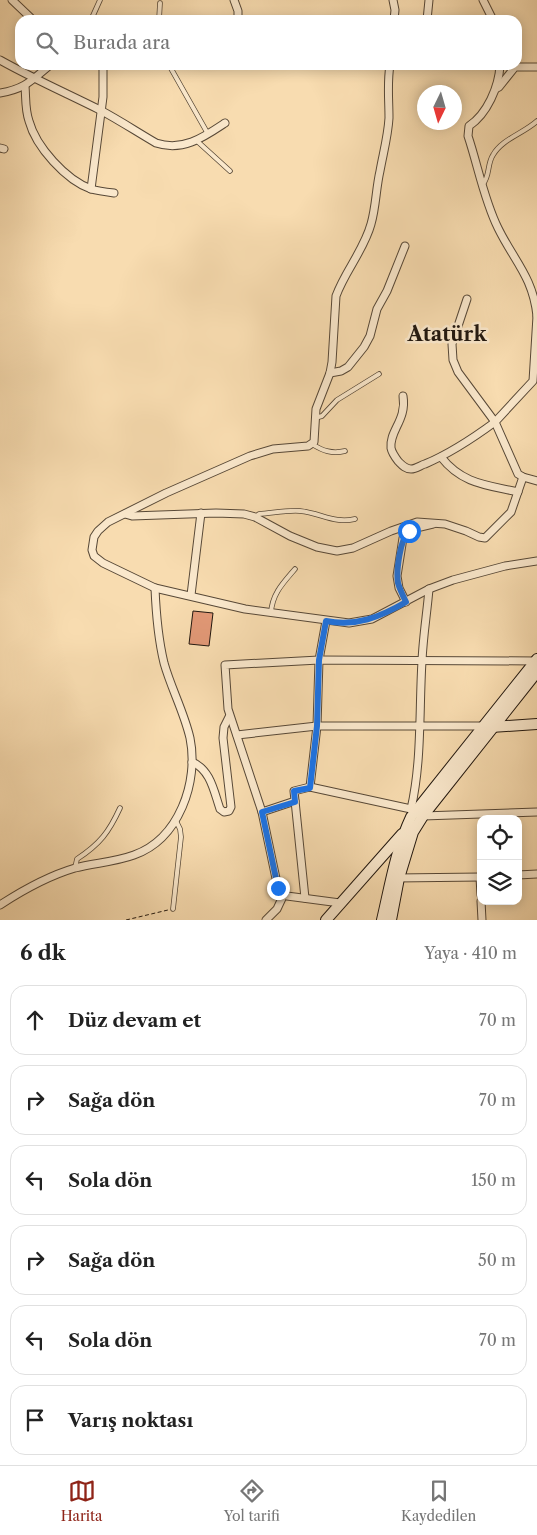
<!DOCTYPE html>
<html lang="tr">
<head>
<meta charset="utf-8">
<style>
	:root { --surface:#fff; --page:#f2f2f2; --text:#222; --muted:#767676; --line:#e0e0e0; --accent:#8f2418 }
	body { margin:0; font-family:"Libre Caslon Text",serif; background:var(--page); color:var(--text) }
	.controls { position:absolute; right:15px; bottom:15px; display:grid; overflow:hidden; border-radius:10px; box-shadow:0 2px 12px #0003 }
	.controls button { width:45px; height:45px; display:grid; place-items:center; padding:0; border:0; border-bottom:1px solid var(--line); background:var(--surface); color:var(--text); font:25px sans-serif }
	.compass { position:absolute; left:417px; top:85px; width:45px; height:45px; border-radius:50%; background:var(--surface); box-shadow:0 2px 12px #0003; rotate:185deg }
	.stop { position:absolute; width:15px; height:15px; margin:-11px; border:4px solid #1a73e8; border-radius:50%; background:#fff }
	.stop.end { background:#1a73e8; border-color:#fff; box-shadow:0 1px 5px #0008 }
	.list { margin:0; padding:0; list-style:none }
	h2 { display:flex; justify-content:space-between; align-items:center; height:65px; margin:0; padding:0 20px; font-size:21px }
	h2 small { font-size:16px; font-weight:400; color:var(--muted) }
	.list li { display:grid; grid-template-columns:32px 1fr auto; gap:15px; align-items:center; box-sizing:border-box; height:70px; margin:0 10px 10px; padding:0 10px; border:1px solid var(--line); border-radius:15px }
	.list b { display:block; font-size:19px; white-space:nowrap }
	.list em { font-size:16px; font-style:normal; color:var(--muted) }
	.icon { flex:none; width:28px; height:28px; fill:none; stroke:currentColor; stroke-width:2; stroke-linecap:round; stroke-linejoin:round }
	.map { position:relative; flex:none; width:537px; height:920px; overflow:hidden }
	.search { position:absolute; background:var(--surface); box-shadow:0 2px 12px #0003; left:15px; right:15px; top:15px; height:55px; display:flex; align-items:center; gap:12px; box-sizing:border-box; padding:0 18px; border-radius:15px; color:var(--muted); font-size:19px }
	.sheet { height:545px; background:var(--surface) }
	nav { display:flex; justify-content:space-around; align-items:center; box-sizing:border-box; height:70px; border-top:1px solid var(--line); background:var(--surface); font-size:14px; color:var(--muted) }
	nav a { display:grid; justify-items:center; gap:2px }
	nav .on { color:var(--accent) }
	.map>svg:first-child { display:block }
	.building { fill:#e19876; stroke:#21170f }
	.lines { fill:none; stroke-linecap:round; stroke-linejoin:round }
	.service-casing { stroke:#574837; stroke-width:5.5 }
	.minor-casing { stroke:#574837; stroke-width:9 }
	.secondary-casing { stroke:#21170f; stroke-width:12 }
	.path { stroke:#21170f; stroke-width:1; stroke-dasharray:4 2.5; stroke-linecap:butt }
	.service { stroke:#fae8cc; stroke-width:4 }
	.minor { stroke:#fae8cc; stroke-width:7 }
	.secondary { stroke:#fae8cc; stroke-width:10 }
	.route { stroke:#1a73e8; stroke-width:6 }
	.labels { text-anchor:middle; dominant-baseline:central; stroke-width:5; stroke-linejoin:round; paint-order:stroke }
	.district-label { font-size:20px; font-weight:bold; fill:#21170f; stroke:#fae8cc }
</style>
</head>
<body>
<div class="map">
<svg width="537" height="920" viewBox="0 0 537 920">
	<rect width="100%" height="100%" fill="#f8dcb0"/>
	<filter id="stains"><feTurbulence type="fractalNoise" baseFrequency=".004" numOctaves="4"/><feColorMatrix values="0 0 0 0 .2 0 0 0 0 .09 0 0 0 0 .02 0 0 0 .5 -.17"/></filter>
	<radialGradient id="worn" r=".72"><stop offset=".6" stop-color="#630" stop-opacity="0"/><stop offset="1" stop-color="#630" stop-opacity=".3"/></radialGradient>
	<polygon class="building" points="193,611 213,613 209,646 189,644"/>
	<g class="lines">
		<defs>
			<g id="service">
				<polyline points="91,20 100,0"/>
				<polyline points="159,20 160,3"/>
				<polyline points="169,65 208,134"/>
				<polyline points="197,141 230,171"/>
				<path d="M483,184C490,176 487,164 493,155C502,139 524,133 537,121"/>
				<polyline points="315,418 322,416 337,400 379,374"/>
				<path d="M312,444C323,451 332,454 345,451"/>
				<path d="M255,517L259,514C273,513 287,510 300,511C321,513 334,524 355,519"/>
				<path d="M271,613C272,594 283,583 295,569"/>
				<path d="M75,868L77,859C100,844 109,832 120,808"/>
				<polyline points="173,909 181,837 180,829 176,821"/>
			</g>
			<g id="minor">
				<polyline points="12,0 33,20"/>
				<polyline points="234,0 238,11 238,20"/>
				<polyline points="393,0 395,10 394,20"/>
				<polyline points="483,0 493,20"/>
				<polyline points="427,20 429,0"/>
				<path d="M0,60C32,78 66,93 100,110C119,120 137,132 156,143C183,152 204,137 225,123"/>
				<path d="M390,65C387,83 389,100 389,118C388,136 383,154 380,171C376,188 376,207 371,224C364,250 345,271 336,296L332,362L330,373L316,409L314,442L308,446L273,449L250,456L166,493L108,522L98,531L94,537L92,550L94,556L103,563L155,588L245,609L349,623L372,619L429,589L453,580L505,566L537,561"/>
				<path d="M500,65C499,87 487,114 469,126L468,136C478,166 484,200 498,228C514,261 533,277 537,316"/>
				<path d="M25,86C26,98 25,110 29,121C36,147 66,180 91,189C98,191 106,192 114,193"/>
				<polyline points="497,88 499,87 515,67 537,67"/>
				<path d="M0,93C25,89 32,80 50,65"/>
				<polyline points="0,148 4,149"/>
				<polyline points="91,189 103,97 103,65"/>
				<polyline points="537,316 533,381 495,422 518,474 523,477 537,481"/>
				<polyline points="330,373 341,371 348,367 364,347 370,336 377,309 387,291 405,246"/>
				<path d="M403,396C407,420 389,431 391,448C392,453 395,457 398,461C402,465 405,469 411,469C416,469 421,465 425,464C451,453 472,439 495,422L458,372L453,360L452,344L467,299"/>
				<path d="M441,457C462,484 487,485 518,492"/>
				<polyline points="125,514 132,516 216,513 244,514 255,517 290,536 317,547 337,551 353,548 391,531 417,522 445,524 466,531 479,537 485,538 511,512 523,477"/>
				<polyline points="191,595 201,513"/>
				<polyline points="406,602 399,588 397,576 403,538 412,529 433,524"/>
				<polyline points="237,735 317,726 485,726"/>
				<path d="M192,762C211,770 214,792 220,809L224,812L229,811L231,807L223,738L224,727L229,717"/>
				<polyline points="310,787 317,726 319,660 326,621"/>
				<path d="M411,809C422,761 419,710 422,661C423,637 427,613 429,589"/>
				<polyline points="262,812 295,801"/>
				<polyline points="518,875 537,874"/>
				<polyline points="480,877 481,895"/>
				<polyline points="396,878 481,877"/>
				<polyline points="305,898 294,791 310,787 411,809 423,816 537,812"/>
				<polyline points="481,901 482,920"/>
				<polyline points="340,903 287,896 281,892 278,888 262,812 228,709 225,665 319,660 537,661"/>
				<path d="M0,905C23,890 48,876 75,868C94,863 115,862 134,855C179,839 199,782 190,738C184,712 171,688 164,663C158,638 156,613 155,588"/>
				<polyline points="266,920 277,909 284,894"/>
			</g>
			<g id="secondary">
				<polyline points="491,727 537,724"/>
				<polyline points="326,920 402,834"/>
				<path d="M382,920C390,886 396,849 411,817L537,659"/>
				<polyline points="391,920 399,878 413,832 423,816 537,672"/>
			</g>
		</defs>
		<use href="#service" class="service-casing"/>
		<use href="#minor" class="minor-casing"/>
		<use href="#secondary" class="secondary-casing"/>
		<polyline class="path" points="126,920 168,910"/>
		<use href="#service" class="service"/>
		<use href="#minor" class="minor"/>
		<use href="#secondary" class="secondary"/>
	</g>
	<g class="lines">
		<path class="route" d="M278,888L262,812L295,802L294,791L310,788L317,726L319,660L326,621C356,627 380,617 406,602C403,596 400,590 398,583C396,571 400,539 409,531"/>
	</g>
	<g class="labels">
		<g class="district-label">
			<text x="447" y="334">Atatürk</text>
		</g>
	</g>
	<rect width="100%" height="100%" filter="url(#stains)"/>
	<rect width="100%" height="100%" fill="url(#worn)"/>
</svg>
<div class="controls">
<button><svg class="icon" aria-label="locate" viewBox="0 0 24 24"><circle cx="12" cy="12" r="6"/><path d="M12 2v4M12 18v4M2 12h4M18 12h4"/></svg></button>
<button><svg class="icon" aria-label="layers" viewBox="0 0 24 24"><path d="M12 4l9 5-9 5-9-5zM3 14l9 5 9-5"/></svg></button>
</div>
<svg class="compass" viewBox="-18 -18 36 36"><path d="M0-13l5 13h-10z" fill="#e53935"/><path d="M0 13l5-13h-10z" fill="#767676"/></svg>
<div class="stop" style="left:409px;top:531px"></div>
<div class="stop end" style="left:278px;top:888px"></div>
<div class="search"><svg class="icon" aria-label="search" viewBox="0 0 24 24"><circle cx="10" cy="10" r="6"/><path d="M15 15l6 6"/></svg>Burada ara</div>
</div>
<section class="sheet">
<h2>6 dk<small>Yaya · 410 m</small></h2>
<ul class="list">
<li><svg class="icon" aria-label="ahead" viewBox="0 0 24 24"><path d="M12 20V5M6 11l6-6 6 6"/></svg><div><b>Düz devam et</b></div><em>70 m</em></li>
<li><svg class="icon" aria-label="right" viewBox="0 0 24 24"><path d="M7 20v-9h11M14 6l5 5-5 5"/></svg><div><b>Sağa dön</b></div><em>70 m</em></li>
<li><svg class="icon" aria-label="left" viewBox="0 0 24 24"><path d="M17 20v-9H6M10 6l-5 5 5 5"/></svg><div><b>Sola dön</b></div><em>150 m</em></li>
<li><svg class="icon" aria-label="right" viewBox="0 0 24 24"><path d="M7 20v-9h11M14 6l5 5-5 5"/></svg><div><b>Sağa dön</b></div><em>50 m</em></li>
<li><svg class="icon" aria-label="left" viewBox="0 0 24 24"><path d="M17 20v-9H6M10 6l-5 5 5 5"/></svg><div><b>Sola dön</b></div><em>70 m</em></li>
<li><svg class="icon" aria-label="arrive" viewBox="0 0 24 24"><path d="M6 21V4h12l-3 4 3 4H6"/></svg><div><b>Varış noktası</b></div></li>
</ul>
</section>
<nav>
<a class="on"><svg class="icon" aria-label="map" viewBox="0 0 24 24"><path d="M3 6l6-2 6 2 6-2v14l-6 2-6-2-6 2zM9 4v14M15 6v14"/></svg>Harita</a>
<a><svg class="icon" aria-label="directions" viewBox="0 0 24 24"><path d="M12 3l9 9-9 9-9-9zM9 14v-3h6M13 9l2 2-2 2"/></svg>Yol tarifi</a>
<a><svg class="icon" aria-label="saved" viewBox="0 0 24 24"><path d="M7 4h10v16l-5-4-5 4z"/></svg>Kaydedilen</a>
</nav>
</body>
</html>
